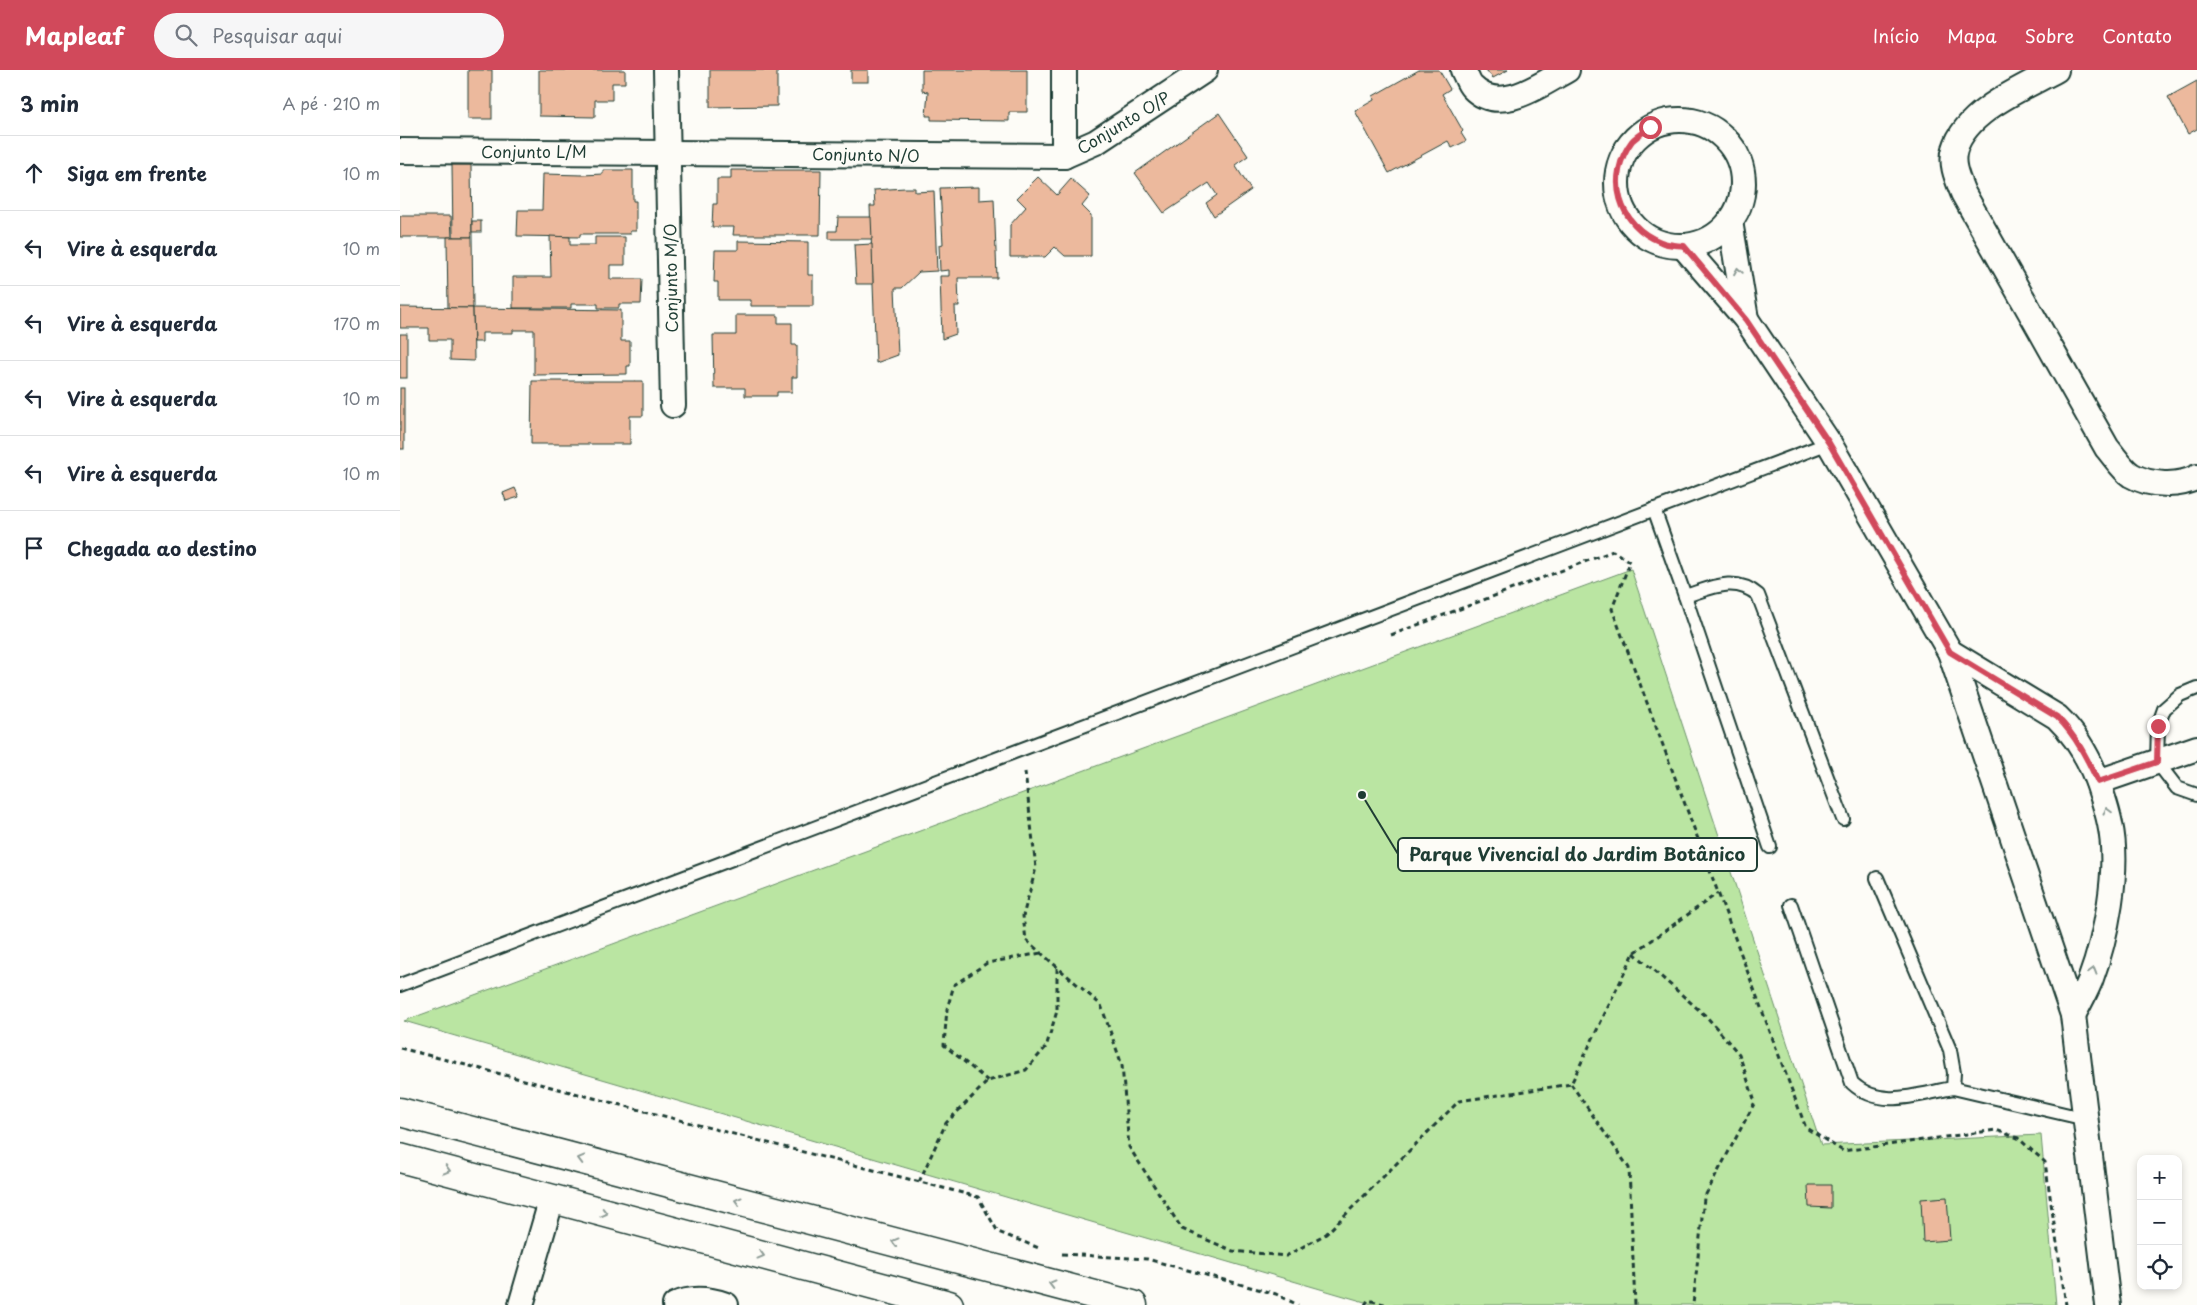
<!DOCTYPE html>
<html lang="pt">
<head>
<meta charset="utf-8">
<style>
	:root { --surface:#fff; --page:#f6f6f7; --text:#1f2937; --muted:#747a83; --line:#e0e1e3; --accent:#d1495b }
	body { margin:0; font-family:"Playpen Sans",sans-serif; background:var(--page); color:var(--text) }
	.controls { position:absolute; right:15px; bottom:15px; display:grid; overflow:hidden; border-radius:10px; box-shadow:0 2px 8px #0003 }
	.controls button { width:45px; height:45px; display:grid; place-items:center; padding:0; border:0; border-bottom:1px solid var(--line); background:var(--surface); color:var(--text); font:25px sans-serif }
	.stop { position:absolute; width:15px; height:15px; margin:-11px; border:4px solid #d1495b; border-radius:50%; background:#fff }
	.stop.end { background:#d1495b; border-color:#fff; box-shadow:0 1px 5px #0008 }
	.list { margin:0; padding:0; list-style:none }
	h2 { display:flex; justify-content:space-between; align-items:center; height:65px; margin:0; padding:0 20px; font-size:21px }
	h2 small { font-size:16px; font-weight:400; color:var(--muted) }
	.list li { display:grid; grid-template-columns:32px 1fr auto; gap:15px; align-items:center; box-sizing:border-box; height:75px; padding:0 20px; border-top:1px solid var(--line) }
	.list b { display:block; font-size:19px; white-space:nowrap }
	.list em { font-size:16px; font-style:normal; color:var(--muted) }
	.icon { flex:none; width:28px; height:28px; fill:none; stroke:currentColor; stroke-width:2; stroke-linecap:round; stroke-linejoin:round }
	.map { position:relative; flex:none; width:1797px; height:1235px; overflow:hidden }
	header { display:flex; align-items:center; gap:30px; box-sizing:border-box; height:70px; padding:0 25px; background:var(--accent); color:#fff }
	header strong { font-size:24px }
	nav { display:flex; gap:28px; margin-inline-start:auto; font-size:18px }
	.search { width:350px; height:45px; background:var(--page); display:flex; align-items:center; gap:12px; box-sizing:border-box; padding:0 18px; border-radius:28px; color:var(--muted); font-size:19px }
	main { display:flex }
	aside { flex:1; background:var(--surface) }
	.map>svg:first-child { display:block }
	.green { fill:#bae5a2; stroke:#6c916b }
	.building { fill:#ecb99d; stroke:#1f3d34 }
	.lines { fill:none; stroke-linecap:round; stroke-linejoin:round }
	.lane-casing { stroke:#1f3d34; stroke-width:16 }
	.street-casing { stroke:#1f3d34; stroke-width:28 }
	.secondary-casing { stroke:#1f3d34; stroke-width:31 }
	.path { stroke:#1f3d34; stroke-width:3; stroke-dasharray:5 4; stroke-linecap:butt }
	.lane { stroke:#fdfcf7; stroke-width:12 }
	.street { stroke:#fdfcf7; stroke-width:24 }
	.secondary { stroke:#fdfcf7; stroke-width:28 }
	.oneway { stroke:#8e9c96 }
	.route { stroke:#d1495b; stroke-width:6 }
	.labels { text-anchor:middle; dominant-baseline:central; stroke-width:4; stroke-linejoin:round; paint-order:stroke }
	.street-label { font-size:16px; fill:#1f3d34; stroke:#fdfcf7 }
	.leader { fill:none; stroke:#1f3d34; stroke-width:2 }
	.callout-dot { fill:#1f3d34; stroke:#fdfcf7; stroke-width:2 }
	.callout { fill:#fdfcf7; stroke:#1f3d34; stroke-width:2 }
	.callout-label { font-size:18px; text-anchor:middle; font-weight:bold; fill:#1f3d34 }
</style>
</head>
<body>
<header>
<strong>Mapleaf</strong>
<div class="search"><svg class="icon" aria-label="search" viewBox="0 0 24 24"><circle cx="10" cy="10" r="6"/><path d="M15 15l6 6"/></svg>Pesquisar aqui</div>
<nav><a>Início</a><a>Mapa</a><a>Sobre</a><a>Contato</a></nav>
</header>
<main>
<aside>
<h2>3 min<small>A pé · 210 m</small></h2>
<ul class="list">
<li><svg class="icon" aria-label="ahead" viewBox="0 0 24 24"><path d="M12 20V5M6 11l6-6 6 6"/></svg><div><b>Siga em frente</b></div><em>10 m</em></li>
<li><svg class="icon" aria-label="left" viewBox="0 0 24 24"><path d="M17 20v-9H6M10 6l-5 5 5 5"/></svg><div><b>Vire à esquerda</b></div><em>10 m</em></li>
<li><svg class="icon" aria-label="left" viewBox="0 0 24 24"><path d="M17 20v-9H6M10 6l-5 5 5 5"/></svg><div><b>Vire à esquerda</b></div><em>170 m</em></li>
<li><svg class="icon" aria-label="left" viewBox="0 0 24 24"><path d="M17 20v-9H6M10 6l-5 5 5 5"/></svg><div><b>Vire à esquerda</b></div><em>10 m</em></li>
<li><svg class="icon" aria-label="left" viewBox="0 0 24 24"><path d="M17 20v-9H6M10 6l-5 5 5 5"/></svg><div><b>Vire à esquerda</b></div><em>10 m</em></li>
<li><svg class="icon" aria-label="arrive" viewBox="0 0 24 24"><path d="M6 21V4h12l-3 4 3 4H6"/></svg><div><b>Chegada ao destino</b></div></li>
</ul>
</aside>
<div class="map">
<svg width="1797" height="1235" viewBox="0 0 1797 1235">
	<rect width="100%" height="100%" fill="#fdfcf7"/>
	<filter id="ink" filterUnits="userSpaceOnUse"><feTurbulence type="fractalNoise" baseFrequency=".02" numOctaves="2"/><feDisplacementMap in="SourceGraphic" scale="10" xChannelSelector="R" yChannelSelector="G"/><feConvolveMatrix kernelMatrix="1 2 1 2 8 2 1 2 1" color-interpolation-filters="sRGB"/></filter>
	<g filter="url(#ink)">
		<polygon class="green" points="1231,499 1421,1075 1641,1065 1656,1235 975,1235 4,951"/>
		<g class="building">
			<rect x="68" y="0" width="24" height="49"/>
			<polygon points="139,0 225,0 225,13 212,13 212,30 195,30 195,47 139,46"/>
			<polygon points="310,0 377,0 377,36 310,37"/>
			<rect x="451" y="0" width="17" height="12"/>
			<polygon points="522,0 627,0 627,42 609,42 609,51 531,50 531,46 526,46 528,22 522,21"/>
			<polygon points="1019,0 1039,0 1050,19 1042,24 1063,61 1061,63 1066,71 1052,78 1048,71 989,103 955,41 974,30 973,26"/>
			<polygon points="1086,0 1108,0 1093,8"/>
			<polygon points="1797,11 1797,59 1788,64 1768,27"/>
			<polygon points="819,43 848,86 835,95 851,120 814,146 806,133 817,125 809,113 764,143 735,103"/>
			<polygon points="52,95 71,95 72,167 53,167"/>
			<polygon points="203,100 233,100 233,131 236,131 236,161 230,161 230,164 180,164 180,167 117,166 118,140 142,140 143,104 183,105 203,104"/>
			<polygon points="331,100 421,100 420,165 333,165 334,157 312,157 313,134 317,134 317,109 331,109"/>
			<polygon points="638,107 657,125 671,109 690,126 682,136 691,145 691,186 665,186 655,177 645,187 610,187 610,155 626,137 617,128"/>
			<polygon points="579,117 579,130 594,129 597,208 558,208 559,236 555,236 556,264 542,269 540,206 549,206 549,200 540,201 539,175 543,174 540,118"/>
			<polygon points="505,118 515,118 515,122 534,121 537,201 519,202 502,218 495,218 498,285 476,293 470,136 475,136 474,120"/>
			<polygon points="0,146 51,146 52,167 0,167"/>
			<polygon points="438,147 471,147 472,169 429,169 429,161 437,161"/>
			<rect x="72" y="151" width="9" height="11"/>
			<polygon points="150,166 170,167 170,175 195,175 195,167 225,167 225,195 210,195 210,209 242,209 241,234 219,234 219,238 198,238 198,234 171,234 171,238 113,238 113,207 151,207"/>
			<polygon points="47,167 72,167 73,238 48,238"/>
			<polygon points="338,171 408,172 408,205 413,205 413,236 351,236 351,230 318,230 318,212 314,212 315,180 338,180"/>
			<polygon points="472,174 473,214 456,214 454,175"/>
			<polygon points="0,237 73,238 74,291 50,290 50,270 29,270 29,258 0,258"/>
			<polygon points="73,238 221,240 221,271 230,271 230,296 227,296 227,304 134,305 134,260 113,260 113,263 82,263 82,272 74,272"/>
			<polygon points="336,245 378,245 378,253 392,253 392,275 397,275 397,307 392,307 392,322 377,322 377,326 345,326 345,318 314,318 313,265 336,265"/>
			<rect x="0" y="264" width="7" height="44"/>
			<polygon points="132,311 243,311 243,346 230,346 230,374 131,374"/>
			<rect x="0" y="318" width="4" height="61"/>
			<polygon points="115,418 119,427 106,431 103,423"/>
			<polygon points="1408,1115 1431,1115 1431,1138 1409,1137"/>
			<polygon points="1547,1127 1550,1170 1523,1172 1521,1129"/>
		</g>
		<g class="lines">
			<defs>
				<g id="lane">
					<polyline points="1254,439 1285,526"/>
					<polyline points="1797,618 1780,625 1764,639 1758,656 1757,692 1777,718 1797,725"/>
					<path d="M1370,777L1285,526C1311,518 1335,505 1358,525L1443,749"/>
					<path d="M1391,835L1452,1013C1481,1040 1518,1024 1553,1018L1554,1003L1550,980L1477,808"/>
					<polyline points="0,915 1429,373"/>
					<polyline points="1553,1018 1686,1049"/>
				</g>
				<g id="street">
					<polyline points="266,0 273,335"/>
					<polyline points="664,0 664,86"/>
					<path d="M1063,0C1066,5 1068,13 1072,17C1100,46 1141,14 1167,0"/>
					<path d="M1656,0C1623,18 1566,41 1555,79C1550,94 1558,110 1563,123L1707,378C1714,386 1722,399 1731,405C1750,416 1779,417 1797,407"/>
					<circle cx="1280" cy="113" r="63"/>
					<polyline points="0,81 664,86 696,72 805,0"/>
					<polyline points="1330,151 1346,249"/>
					<polyline points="1283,176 1346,249 1429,373 1550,582 1673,945 1708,1235"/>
					<path d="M1550,582L1657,647C1679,668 1693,695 1702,725C1705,734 1708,744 1710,754C1720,800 1706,868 1690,911C1685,923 1679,934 1673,945"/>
					<polyline points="1698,712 1797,678"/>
					<polyline points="121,1235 152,1128"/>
					<path d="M275,1235C292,1227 309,1229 326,1235"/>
				</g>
				<g id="secondary">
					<polyline points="0,1042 733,1235"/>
					<polyline points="0,1088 549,1235"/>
				</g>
			</defs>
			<use href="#lane" class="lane-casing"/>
			<use href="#street" class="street-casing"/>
			<use href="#secondary" class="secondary-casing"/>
			<g class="path">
				<polyline points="991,565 1213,481 1230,492 1212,539 1406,1058 1443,1081 1596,1060 1618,1068 1645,1092 1666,1235"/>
				<polyline points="625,702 636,798 623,846 626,870 701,935 722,995 729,1077 782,1159 833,1181 886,1186 926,1164 1059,1031 1171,1014 1234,883 1318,823"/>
				<polyline points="1234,883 1306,946 1339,984 1355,1032 1304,1128 1293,1235"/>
				<polyline points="0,978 578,1127 598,1162 639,1178"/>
				<polyline points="588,1011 544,975 547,939 554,915 587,893 641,883"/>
				<polyline points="1171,1014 1229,1098 1235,1235"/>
				<polyline points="519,1112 546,1053 588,1011 626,1000 646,977 657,941 657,898"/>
				<polyline points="662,1184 747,1189 876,1224 898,1235"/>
				<polyline points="965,1235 968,1230 988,1235"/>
			</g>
			<use href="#lane" class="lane"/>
			<use href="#street" class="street"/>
			<use href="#secondary" class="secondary"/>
		</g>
		<defs><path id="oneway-chevron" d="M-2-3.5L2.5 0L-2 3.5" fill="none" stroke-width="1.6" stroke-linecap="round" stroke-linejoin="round" transform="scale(1.25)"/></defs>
		<g class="oneway">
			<use href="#oneway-chevron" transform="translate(1338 201) rotate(-99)"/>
			<use href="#oneway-chevron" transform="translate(1707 741) rotate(-106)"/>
			<use href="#oneway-chevron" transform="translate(1693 901) rotate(-74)"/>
			<use href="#oneway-chevron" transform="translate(181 1089) rotate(-165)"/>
			<use href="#oneway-chevron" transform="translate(47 1100) rotate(15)"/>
			<use href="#oneway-chevron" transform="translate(338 1131) rotate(-165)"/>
			<use href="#oneway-chevron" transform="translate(204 1143) rotate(15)"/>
			<use href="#oneway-chevron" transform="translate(495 1172) rotate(-165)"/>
			<use href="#oneway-chevron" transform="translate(361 1185) rotate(15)"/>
			<use href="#oneway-chevron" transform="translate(652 1214) rotate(-165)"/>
		</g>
	</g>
	<g class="lines" filter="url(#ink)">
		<path class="route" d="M1250,57C1245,61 1237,66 1232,71C1205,107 1218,156 1261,172C1267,175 1276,175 1284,176L1346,250L1429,373L1550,582L1657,647C1676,666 1687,688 1698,712L1757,692L1758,656"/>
	</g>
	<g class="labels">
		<g class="street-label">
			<text transform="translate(723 52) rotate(-31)">Conjunto O/P</text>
			<text x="134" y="81">Conjunto L/M</text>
			<text transform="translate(466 84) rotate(1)">Conjunto N/O</text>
			<text transform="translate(270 208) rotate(-91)">Conjunto M/O</text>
		</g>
	</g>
	<path class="leader" d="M962 725L998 784"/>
	<circle class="callout-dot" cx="962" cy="725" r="5"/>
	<rect class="callout" x="998" y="768" width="359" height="33" rx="5"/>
	<g class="callout-label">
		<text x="1177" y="791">Parque Vivencial do Jardim Botânico</text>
	</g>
</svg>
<div class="controls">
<button>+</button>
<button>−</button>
<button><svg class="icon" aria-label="locate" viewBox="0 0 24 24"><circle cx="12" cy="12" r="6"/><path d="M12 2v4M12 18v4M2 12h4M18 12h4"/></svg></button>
</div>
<div class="stop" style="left:1250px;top:57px"></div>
<div class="stop end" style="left:1758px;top:656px"></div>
</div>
</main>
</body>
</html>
